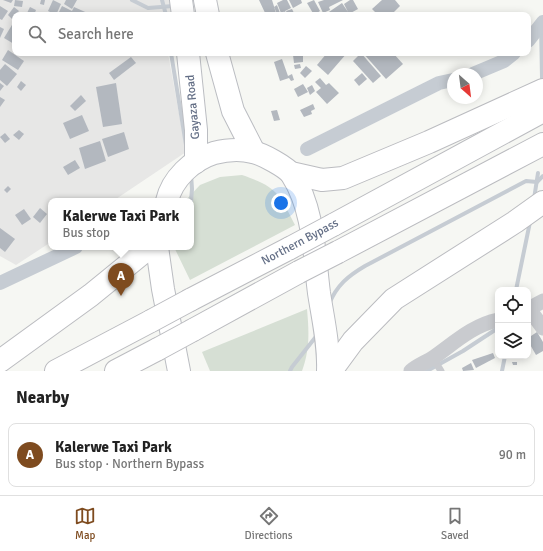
<!DOCTYPE html>
<html lang="en">
<head>
<meta charset="utf-8">
<style>
	:root { --surface:#fff; --page:#f2f2f2; --text:#222; --muted:#767676; --line:#e0e0e0; --accent:#7e4b1f }
	body { margin:0; font-family:Signika,sans-serif; background:var(--page); color:var(--text) }
	.controls { position:absolute; right:12px; bottom:12px; display:grid; overflow:hidden; border-radius:8px; box-shadow:0 2px 10px #0003 }
	.controls button { width:36px; height:36px; display:grid; place-items:center; padding:0; border:0; border-bottom:1px solid var(--line); background:var(--surface); color:var(--text); font:20px sans-serif }
	.compass { position:absolute; left:447px; top:68px; width:36px; height:36px; border-radius:50%; background:var(--surface); box-shadow:0 2px 10px #0003; rotate:152deg }
	.you { position:absolute; left:281px; top:203px; width:14px; height:14px; margin:-10px; border:3px solid #fff; border-radius:50%; background:#1a73e8; box-shadow:0 0 0 6px #1a73e833 }
	.badge { display:grid; place-items:center; width:26px; height:26px; border-radius:50%; background:var(--accent); color:#fff; font-size:13px; font-weight:700 }
	.pin { position:absolute; translate:-50% -33px; filter:drop-shadow(0 1px 2px #0008) }
	.pin::after { content:''; position:absolute; top:21px; width:14px; height:12px; background:inherit; clip-path:polygon(0 0,100% 0,50% 100%) }
	.popup { position:absolute; left:48px; top:198px; width:146px; height:52px; box-sizing:border-box; display:grid; place-content:center; border-radius:8px; background:var(--surface); filter:drop-shadow(0 1px 3px #0005); font-size:13px; white-space:nowrap; color:var(--muted) }
	.popup b { font-size:15px; color:var(--text) }
	.popup::after { content:''; position:absolute; left:50%; top:100%; margin-left:-8px; border:8px solid transparent; border-top-color:var(--surface) }
	.list { margin:0; padding:0; list-style:none }
	h2 { display:flex; justify-content:space-between; align-items:center; height:52px; margin:0; padding:0 16px; font-size:17px }
	h2 small { font-size:13px; font-weight:400; color:var(--muted) }
	.list li { display:grid; grid-template-columns:26px 1fr auto; gap:12px; align-items:center; box-sizing:border-box; height:64px; margin:0 8px 8px; padding:0 8px; border:1px solid var(--line); border-radius:8px }
	.list b { display:block; font-size:15px; white-space:nowrap }
	.list p { margin:0; font-size:13px; white-space:nowrap; color:var(--muted) }
	.list em { font-size:13px; font-style:normal; color:var(--muted) }
	.icon { flex:none; width:22px; height:22px; fill:none; stroke:currentColor; stroke-width:2; stroke-linecap:round; stroke-linejoin:round }
	.map { position:relative; flex:none; width:543px; height:371px; overflow:hidden }
	.search { position:absolute; background:var(--surface); box-shadow:0 2px 10px #0003; left:12px; right:12px; top:12px; height:44px; display:flex; align-items:center; gap:10px; box-sizing:border-box; padding:0 14px; border-radius:8px; color:var(--muted); font-size:15px }
	.sheet { height:124px; background:var(--surface) }
	nav { display:flex; justify-content:space-around; align-items:center; box-sizing:border-box; height:56px; border-top:1px solid var(--line); background:var(--surface); font-size:11px; color:var(--muted) }
	nav a { display:grid; justify-items:center; gap:2px }
	nav .on { color:var(--accent) }
	.map>svg:first-child { display:block }
	.built { fill:#e7e7e6 }
	.green { fill:#d6dfd4 }
	.lines { fill:none; stroke-linecap:round; stroke-linejoin:round }
	.stream { stroke:#c6ccd3; stroke-width:4 }
	.canal { stroke:#c6ccd3; stroke-width:14 }
	.building { fill:#b3b8bf }
	.primary-casing { stroke:#bbbdc2; stroke-width:24 }
	.highway-casing { stroke:#bbbcc0; stroke-width:24 }
	.lane { stroke:#c9cbcf; stroke-width:7 }
	.street { stroke:#c9cbcf; stroke-width:15 }
	.primary { stroke:#fff; stroke-width:22 }
	.highway { stroke:#fff; stroke-width:22 }
	.highway-bridge-casing { stroke:#bbbcc0; stroke-width:24; stroke-linecap:butt }
	.highway-bridge { stroke:#fff; stroke-width:22 }
	.labels { text-anchor:middle; dominant-baseline:central; stroke-width:4; stroke-linejoin:round; paint-order:stroke }
	.street-label { font-size:12px; fill:#646f86; stroke:#fff }
</style>
</head>
<body>
<div class="map">
<svg width="543" height="371" viewBox="0 0 543 371">
	<rect width="100%" height="100%" fill="#f6f7f3"/>
	<polygon class="built" points="0,0 175,0 177,15 15,15 15,53 168,53 186,152 113,201 51,201 51,242 16,265 0,256"/>
	<g class="green">
		<path d="M242,175C277,187 279,193 295,225L190,280L174,247H191V201H185L200,185L220,177Z"/>
		<path d="M307,309C309,332 310,349 302,371H210L202,352Z"/>
	</g>
	<g class="lines">
		<g class="stream">
			<polyline points="132,0 148,8 173,6"/>
			<polyline points="162,0 166,15"/>
			<polyline points="541,24 542,78"/>
			<polyline points="171,53 186,145"/>
			<polyline points="191,174 192,189 191,202"/>
			<polyline points="534,199 538,173"/>
			<polyline points="516,290 530,222"/>
			<path d="M329,304C337,285 348,276 365,266L526,181L537,182L543,176"/>
			<polyline points="290,371 292,367 318,334"/>
			<polyline points="427,371 463,351 498,328"/>
			<polyline points="502,371 505,356"/>
		</g>
		<g class="canal">
			<polyline points="528,41 543,22"/>
			<polyline points="473,74 504,61 514,53"/>
			<polyline points="307,149 439,83 453,80"/>
			<polyline points="0,283 76,247"/>
		</g>
	</g>
	<g class="building">
		<polygon points="3,0 13,0 11,3"/>
		<polygon points="15,0 23,1 22,7 14,6"/>
		<polygon points="41,0 45,0 44,5 40,4"/>
		<polygon points="53,0 61,4 56,15 48,11"/>
		<polygon points="66,0 77,0 72,9 64,4"/>
		<polygon points="259,0 272,0 276,13 266,15"/>
		<polygon points="283,0 287,0 291,8 281,13 277,3"/>
		<polygon points="289,0 301,0 302,3 293,8"/>
		<polygon points="314,0 320,11 314,15 307,3"/>
		<polygon points="324,0 343,0 329,7 330,10 323,13 318,2"/>
		<polygon points="350,0 353,0 358,9 347,15 326,14 342,3 348,12 344,4"/>
		<polygon points="382,0 395,0 400,6 391,15 378,15 372,9"/>
		<polygon points="277,5 280,13 277,14 274,7"/>
		<polygon points="0,6 8,11 2,20 0,19"/>
		<polygon points="62,6 72,11 74,7 92,15 60,15 58,14"/>
		<polygon points="14,7 19,11 12,19 8,15"/>
		<polygon points="30,7 36,10 34,15 26,15"/>
		<polygon points="292,9 295,15 288,15 286,11"/>
		<polygon points="285,11 287,15 280,15 279,14"/>
		<polygon points="15,20 15,43 14,44 4,38"/>
		<polygon points="0,27 4,29 0,38"/>
		<polygon points="8,50 24,61 18,70 2,60"/>
		<polygon points="274,53 281,53 281,55 275,56"/>
		<polygon points="327,53 347,53 328,75 317,65"/>
		<polygon points="361,53 381,76 373,83 353,61"/>
		<polygon points="363,53 393,53 403,64 386,79"/>
		<polygon points="293,55 303,55 303,62 294,63"/>
		<polygon points="131,57 136,63 114,80 109,73"/>
		<polygon points="282,59 288,76 292,74 294,80 291,81 289,78 280,81 274,62"/>
		<polygon points="5,64 17,74 7,86 0,80 0,70"/>
		<polygon points="300,64 301,68 295,69 294,65"/>
		<polygon points="306,66 312,71 305,78 300,73"/>
		<polygon points="362,73 367,79 359,86 354,80"/>
		<polygon points="320,78 326,85 329,83 339,93 327,104 316,92 321,88 315,82"/>
		<polygon points="21,81 26,85 21,91 17,87"/>
		<polygon points="0,83 4,86 0,91"/>
		<polygon points="116,83 122,124 103,127 96,87"/>
		<polygon points="303,84 308,92 298,97 294,89"/>
		<polygon points="312,85 315,91 310,95 307,88"/>
		<polygon points="81,95 86,101 75,111 70,106"/>
		<polygon points="0,97 5,100 0,107"/>
		<polygon points="313,104 315,109 311,111 312,114 304,117 300,110"/>
		<polygon points="277,110 280,120 274,121 271,111"/>
		<polygon points="82,115 89,131 70,139 63,123"/>
		<polygon points="19,130 24,134 19,140 13,135"/>
		<polygon points="124,132 129,149 108,157 102,139"/>
		<polygon points="5,133 10,139 5,143 0,137"/>
		<polygon points="100,141 106,161 85,169 79,148"/>
		<polygon points="75,160 80,168 68,175 63,167"/>
		<polygon points="8,186 11,189 7,193 4,190"/>
		<polygon points="40,208 47,214 40,223 33,217"/>
		<polygon points="24,209 31,219 22,225 15,215"/>
		<polygon points="0,228 15,239 5,252 0,248"/>
		<polygon points="537,332 543,342 543,351 536,355 528,341 528,338"/>
		<polygon points="493,353 495,358 476,368 472,360"/>
		<polygon points="512,362 517,362 517,365 513,365"/>
		<polygon points="471,363 474,370 463,371 462,368"/>
	</g>
	<g class="lines">
		<defs>
			<g id="primary">
				<polyline points="181,0 183,15"/>
				<polyline points="205,0 208,15"/>
				<polyline points="188,53 196,130 196,162"/>
				<polyline points="217,53 233,111 254,152"/>
				<path d="M167,201C172,179 192,160 214,153C226,150 241,149 253,152C262,154 287,167 292,175C314,209 314,254 319,293C323,319 329,344 328,371"/>
				<polyline points="157,247 163,289 179,371"/>
			</g>
			<g id="highway">
				<polyline points="291,173 322,180 343,178 429,142 543,90"/>
				<polyline points="333,225 543,111"/>
				<polyline points="338,252 543,144"/>
				<polyline points="190,300 290,248"/>
				<polyline points="193,330 299,272"/>
				<polyline points="0,361 91,295 150,247"/>
				<polyline points="56,371 151,321"/>
				<polyline points="116,371 158,349"/>
				<polyline points="331,371 353,341 394,299 515,222 543,202"/>
			</g>
		</defs>
		<use href="#primary" class="primary-casing"/>
		<use href="#highway" class="highway-casing"/>
		<polyline class="lane" points="433,358 441,371"/>
		<g class="street">
			<polyline points="528,309 543,301"/>
			<polyline points="529,309 543,328"/>
			<path d="M411,371C418,365 427,362 434,357C454,343 473,325 498,320"/>
		</g>
		<use href="#primary" class="primary"/>
		<use href="#highway" class="highway"/>
		<defs>
			<g id="highway-bridge">
				<polyline points="290,248 333,225"/>
				<polyline points="299,272 338,252"/>
				<polyline points="151,321 190,300"/>
				<polyline points="158,349 193,330"/>
			</g>
		</defs>
		<use href="#highway-bridge" class="highway-bridge-casing"/>
		<use href="#highway-bridge" class="highway-bridge"/>
	</g>
	<g class="labels">
		<g class="street-label">
			<text transform="translate(193 107) rotate(-95)">Gayaza Road</text>
			<text transform="translate(300 242) rotate(-28)">Northern Bypass</text>
		</g>
	</g>
</svg>
<div class="controls">
<button><svg class="icon" aria-label="locate" viewBox="0 0 24 24"><circle cx="12" cy="12" r="6"/><path d="M12 2v4M12 18v4M2 12h4M18 12h4"/></svg></button>
<button><svg class="icon" aria-label="layers" viewBox="0 0 24 24"><path d="M12 4l9 5-9 5-9-5zM3 14l9 5 9-5"/></svg></button>
</div>
<svg class="compass" viewBox="-18 -18 36 36"><path d="M0-13l5 13h-10z" fill="#e53935"/><path d="M0 13l5-13h-10z" fill="#767676"/></svg>
<div class="you"></div>
<div class="pin badge" style="left:121px;top:296px">A</div>
<div class="popup"><b>Kalerwe Taxi Park</b>Bus stop</div>
<div class="search"><svg class="icon" aria-label="search" viewBox="0 0 24 24"><circle cx="10" cy="10" r="6"/><path d="M15 15l6 6"/></svg>Search here</div>
</div>
<section class="sheet">
<h2>Nearby<small></small></h2>
<ul class="list">
<li><span class="badge">A</span><div><b>Kalerwe Taxi Park</b><p>Bus stop · Northern Bypass</p></div><em>90 m</em></li>
</ul>
</section>
<nav>
<a class="on"><svg class="icon" aria-label="map" viewBox="0 0 24 24"><path d="M3 6l6-2 6 2 6-2v14l-6 2-6-2-6 2zM9 4v14M15 6v14"/></svg>Map</a>
<a><svg class="icon" aria-label="directions" viewBox="0 0 24 24"><path d="M12 3l9 9-9 9-9-9zM9 14v-3h6M13 9l2 2-2 2"/></svg>Directions</a>
<a><svg class="icon" aria-label="saved" viewBox="0 0 24 24"><path d="M7 4h10v16l-5-4-5 4z"/></svg>Saved</a>
</nav>
</body>
</html>
